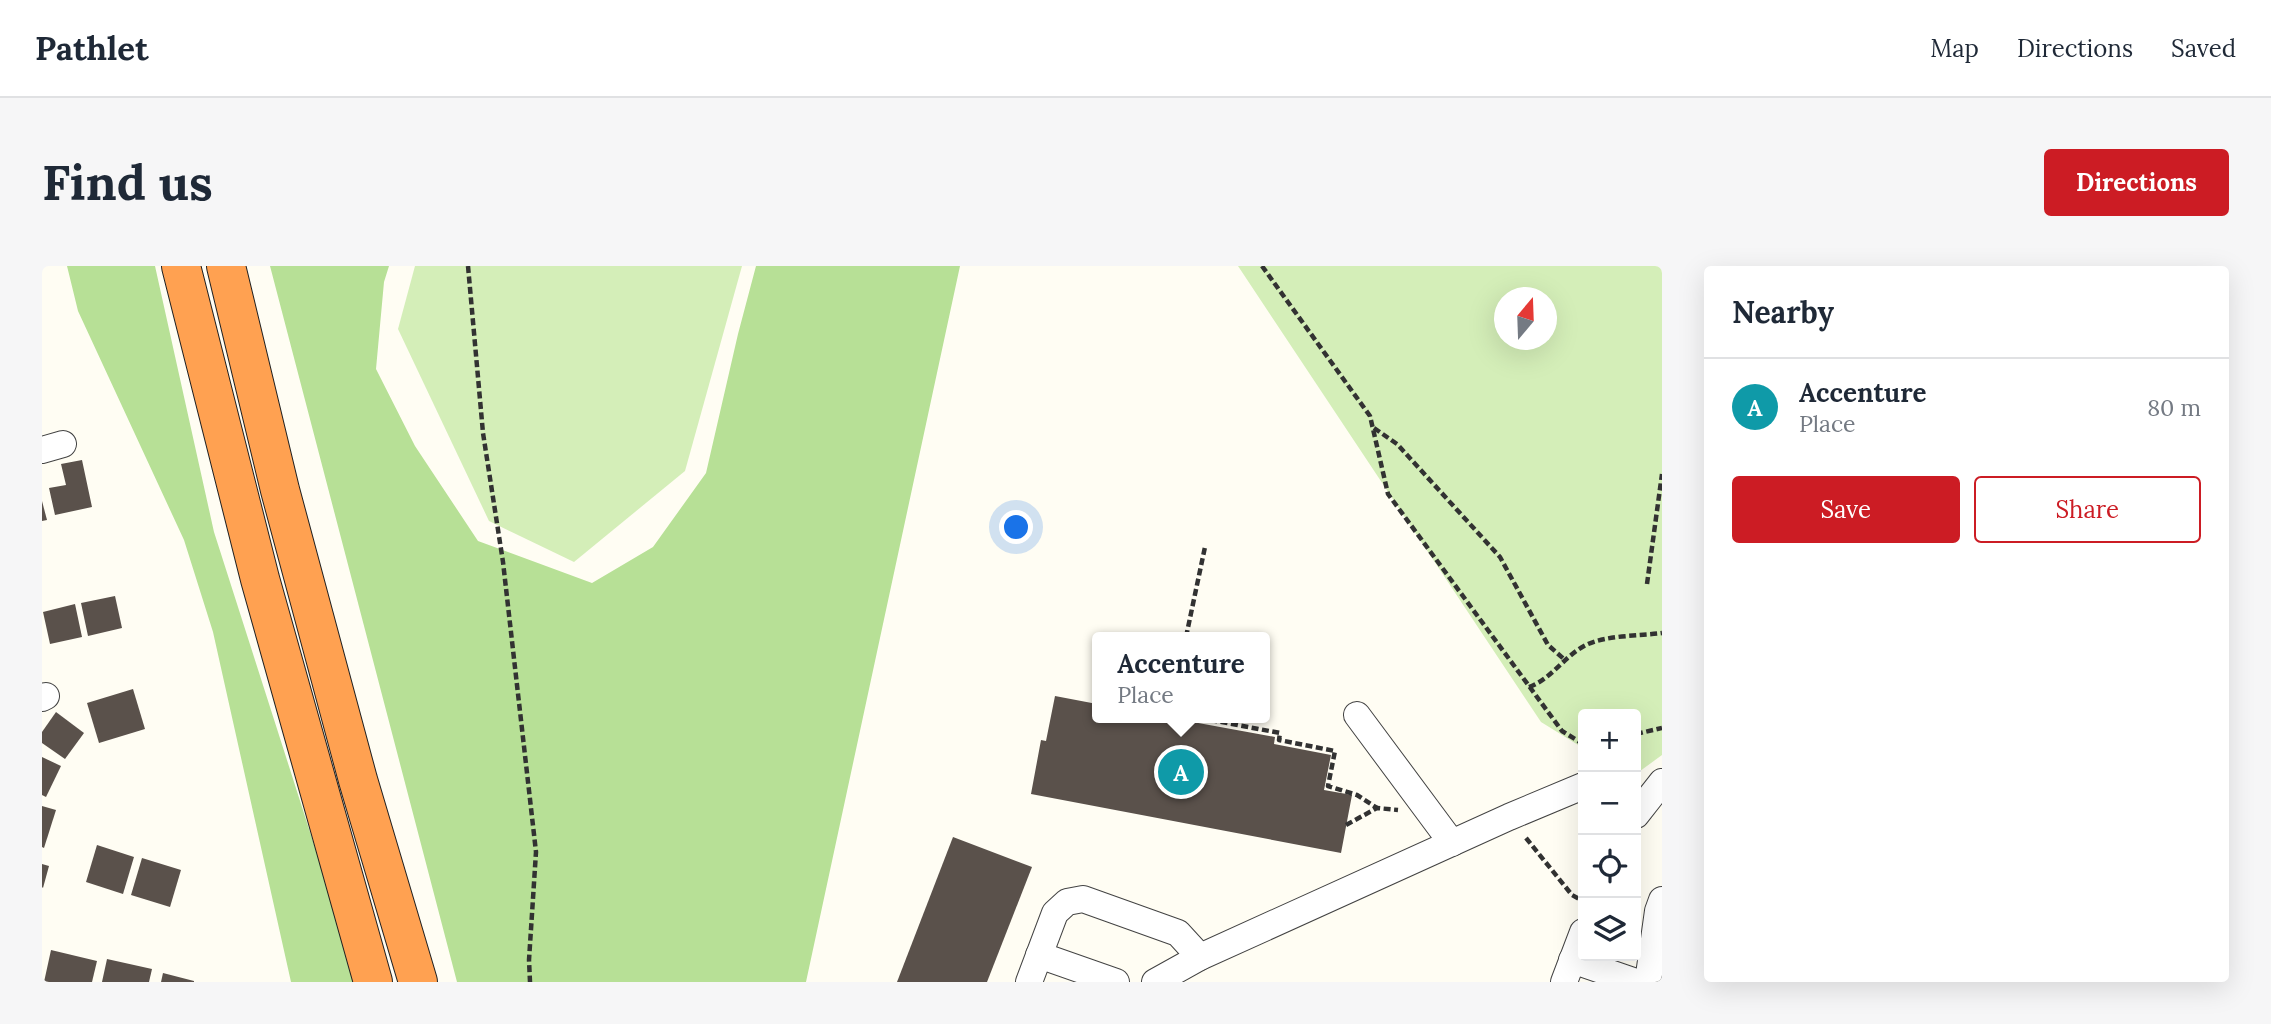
<!DOCTYPE html>
<html lang="en">
<head>
<meta charset="utf-8">
<style>
	:root { --surface:#fff; --page:#f6f6f7; --text:#1f2937; --muted:#747a83; --line:#e0e1e3; --accent:#cc1c24 }
	body { margin:0; font-family:Lora,serif; background:var(--page); color:var(--text) }
	.controls { position:absolute; right:21px; bottom:21px; display:grid; overflow:hidden; border-radius:7px; box-shadow:0 7px 28px #0002 }
	.controls button { width:63px; height:63px; display:grid; place-items:center; padding:0; border:0; border-bottom:2px solid var(--line); background:var(--surface); color:var(--text); font:35px sans-serif }
	.compass { position:absolute; left:1452px; top:21px; width:63px; height:63px; border-radius:50%; background:var(--surface); box-shadow:0 7px 28px #0002; rotate:19deg }
	.you { position:absolute; left:975px; top:262px; width:24px; height:24px; margin:-18px; border:5px solid #fff; border-radius:50%; background:#1a73e8; box-shadow:0 0 0 10px #1a73e833 }
	.badge { display:grid; place-items:center; width:46px; height:46px; border-radius:50%; background:var(--accent); color:#fff; font-size:23px; font-weight:700 }
	.pin { position:absolute; translate:-50% -50%; border:4px solid #fff; box-shadow:0 2px 7px #0006 }
	.popup { position:absolute; left:1050px; top:366px; width:178px; height:91px; box-sizing:border-box; display:grid; place-content:center; border-radius:7px; background:var(--surface); filter:drop-shadow(0 2px 5px #0005); font-size:23px; white-space:nowrap; color:var(--muted) }
	.popup b { font-size:26px; color:var(--text) }
	.popup::after { content:''; position:absolute; left:50%; top:100%; margin-left:-14px; border:14px solid transparent; border-top-color:var(--surface) }
	.list { margin:0; padding:0; list-style:none }
	h2 { display:flex; justify-content:space-between; align-items:center; height:91px; margin:0; padding:0 28px; font-size:30px }
	h2 small { font-size:23px; font-weight:400; color:var(--muted) }
	.list li { display:grid; grid-template-columns:46px 1fr auto; gap:21px; align-items:center; box-sizing:border-box; height:98px; padding:0 28px; border-top:2px solid var(--line) }
	.list b { display:block; font-size:26px; white-space:nowrap }
	.list p { margin:0; font-size:23px; white-space:nowrap; color:var(--muted) }
	.list em { font-size:23px; font-style:normal; color:var(--muted) }
	.actions { display:flex; gap:14px; padding:21px 28px }
	.actions a { flex:1; padding:16px 0; border:2px solid var(--accent); border-radius:7px; text-align:center; font-size:24px; color:var(--accent) }
	.actions .main { background:var(--accent); color:#fff }
	.icon { flex:none; width:38px; height:38px; fill:none; stroke:currentColor; stroke-width:2; stroke-linecap:round; stroke-linejoin:round }
	.map { position:relative; flex:none; width:1620px; height:716px; overflow:hidden; border-radius:7px }
	header { display:flex; align-items:center; gap:42px; box-sizing:border-box; height:98px; padding:0 35px; background:var(--surface); border-bottom:2px solid var(--line) }
	header strong { font-size:33px }
	nav { display:flex; gap:38px; margin-inline-start:auto; font-size:24px }
	.intro { display:flex; align-items:center; justify-content:space-between; box-sizing:border-box; height:168px; padding:0 42px }
	h1 { margin:0; font-size:49px }
	.button { padding:18px 32px; border-radius:7px; background:var(--accent); color:#fff; font-size:24px; font-weight:700 }
	main { display:flex; gap:42px; padding:0 42px }
	aside { flex:1; background:var(--surface); border-radius:7px; box-shadow:0 7px 28px #0002 }
	.map>svg:first-child { display:block }
	.green { fill:#d4eeb8; fill-rule:evenodd }
	.forest { fill:#b7e096 }
	.building { fill:#5a514b }
	.lines { fill:none; stroke-linecap:round; stroke-linejoin:round }
	.minor-casing { stroke:#434343; stroke-width:28 }
	.highway-casing { stroke:#212121; stroke-width:40 }
	.path { stroke:#323232; stroke-width:4.5; stroke-dasharray:7 3.5; stroke-linecap:butt }
	.minor { stroke:#fff; stroke-width:26 }
	.highway { stroke:#ffa151; stroke-width:38 }
</style>
</head>
<body>
<header>
<strong>Pathlet</strong>
<nav><a>Map</a><a>Directions</a><a>Saved</a></nav>
</header>
<div class="intro"><h1>Find us</h1><a class="button">Directions</a></div>
<main>
<div class="map">
<svg width="1620" height="716" viewBox="0 0 1620 716">
	<rect width="100%" height="100%" fill="#fffdf3"/>
	<g class="green">
		<polygon points="373,0 700,0 643,205 532,296 447,255 356,63"/>
		<path d="M1196,0H1620V489L1594,508V448H1541V482L1499,456ZM1462,32H1504V74H1462Z"/>
	</g>
	<g class="forest">
		<polygon points="25,0 113,0 172,266 316,716 249,716 171,366 142,274 36,45"/>
		<polygon points="228,0 347,0 342,16 334,103 373,180 436,275 550,317 611,281 664,207 696,68 714,0 918,0 764,716 415,716"/>
	</g>
	<g class="building">
		<polygon points="40,194 50,241 13,249 7,222 24,219 19,198"/>
		<polygon points="0,235 5,254 0,255"/>
		<polygon points="73,330 80,362 46,370 39,337"/>
		<polygon points="33,338 40,371 8,378 1,346"/>
		<polygon points="91,423 103,463 57,477 45,437"/>
		<polygon points="1013,430 1055,438 1055,452 1129,452 1233,471 1232,478 1289,489 1282,524 1310,529 1299,587 989,528 999,474 1004,475"/>
		<polygon points="14,446 42,467 23,493 0,477 0,466"/>
		<polygon points="0,491 19,500 4,531 0,529"/>
		<polygon points="0,540 14,544 2,582 0,581"/>
		<polygon points="911,571 990,601 945,716 855,716"/>
		<polygon points="55,579 92,591 81,628 44,616"/>
		<polygon points="100,592 139,604 128,641 89,629"/>
		<polygon points="0,598 7,600 1,622 0,621"/>
		<polygon points="9,684 55,695 50,716 2,716"/>
		<polygon points="65,693 110,703 107,716 60,716"/>
		<polygon points="121,707 152,715 152,716 119,716"/>
	</g>
	<g class="lines">
		<defs>
			<g id="minor">
				<polyline points="0,184 21,178"/>
				<polyline points="0,432 4,430"/>
				<polyline points="1315,449 1410,577"/>
				<polyline points="1594,549 1620,516"/>
				<polyline points="997,689 1074,716"/>
				<polyline points="1530,694 1594,716"/>
				<polyline points="987,716 1013,647 1025,636 1041,633 1136,667 1158,691"/>
				<polyline points="1113,716 1158,691 1467,551 1541,520"/>
				<polyline points="1522,716 1541,666"/>
				<polyline points="1606,716 1616,645 1620,634"/>
			</g>
			<g id="highway">
				<polyline points="139,0 218,313 331,716"/>
				<polyline points="184,0 238,224 316,514 376,716"/>
			</g>
		</defs>
		<use href="#minor" class="minor-casing"/>
		<use href="#highway" class="highway-casing"/>
		<g class="path">
			<polyline points="426,0 441,167 461,296 494,586 487,694 488,716"/>
			<polyline points="1220,0 1328,150 1346,228 1520,465 1541,478"/>
			<polyline points="1332,162 1355,178 1458,291 1506,379 1523,394"/>
			<polyline points="1605,318 1620,208"/>
			<polyline points="1144,371 1163,281"/>
			<path d="M1487,421C1511,412 1522,390 1544,379C1564,369 1598,370 1620,367"/>
			<polyline points="1158,452 1238,467 1237,474 1293,485 1286,520 1315,529 1335,542"/>
			<polyline points="1594,468 1620,462"/>
			<polyline points="1304,559 1335,542 1356,544"/>
			<polyline points="1484,572 1530,629 1541,635"/>
		</g>
		<use href="#minor" class="minor"/>
		<use href="#highway" class="highway"/>
	</g>
</svg>
<div class="controls">
<button>+</button>
<button>−</button>
<button><svg class="icon" aria-label="locate" viewBox="0 0 24 24"><circle cx="12" cy="12" r="6"/><path d="M12 2v4M12 18v4M2 12h4M18 12h4"/></svg></button>
<button><svg class="icon" aria-label="layers" viewBox="0 0 24 24"><path d="M12 4l9 5-9 5-9-5zM3 14l9 5 9-5"/></svg></button>
</div>
<svg class="compass" viewBox="-18 -18 36 36"><path d="M0-13l5 13h-10z" fill="#e53935"/><path d="M0 13l5-13h-10z" fill="#747a83"/></svg>
<div class="you"></div>
<div class="pin badge" style="left:1139px;top:506px;background:#0f9aa8">A</div>
<div class="popup"><b>Accenture</b>Place</div>
</div>
<aside>
<h2>Nearby<small></small></h2>
<ul class="list">
<li><span class="badge" style="background:#0f9aa8">A</span><div><b>Accenture</b><p>Place</p></div><em>80 m</em></li>
</ul>
<div class="actions"><a class="main">Save</a><a>Share</a></div>
</aside>
</main>
</body>
</html>
